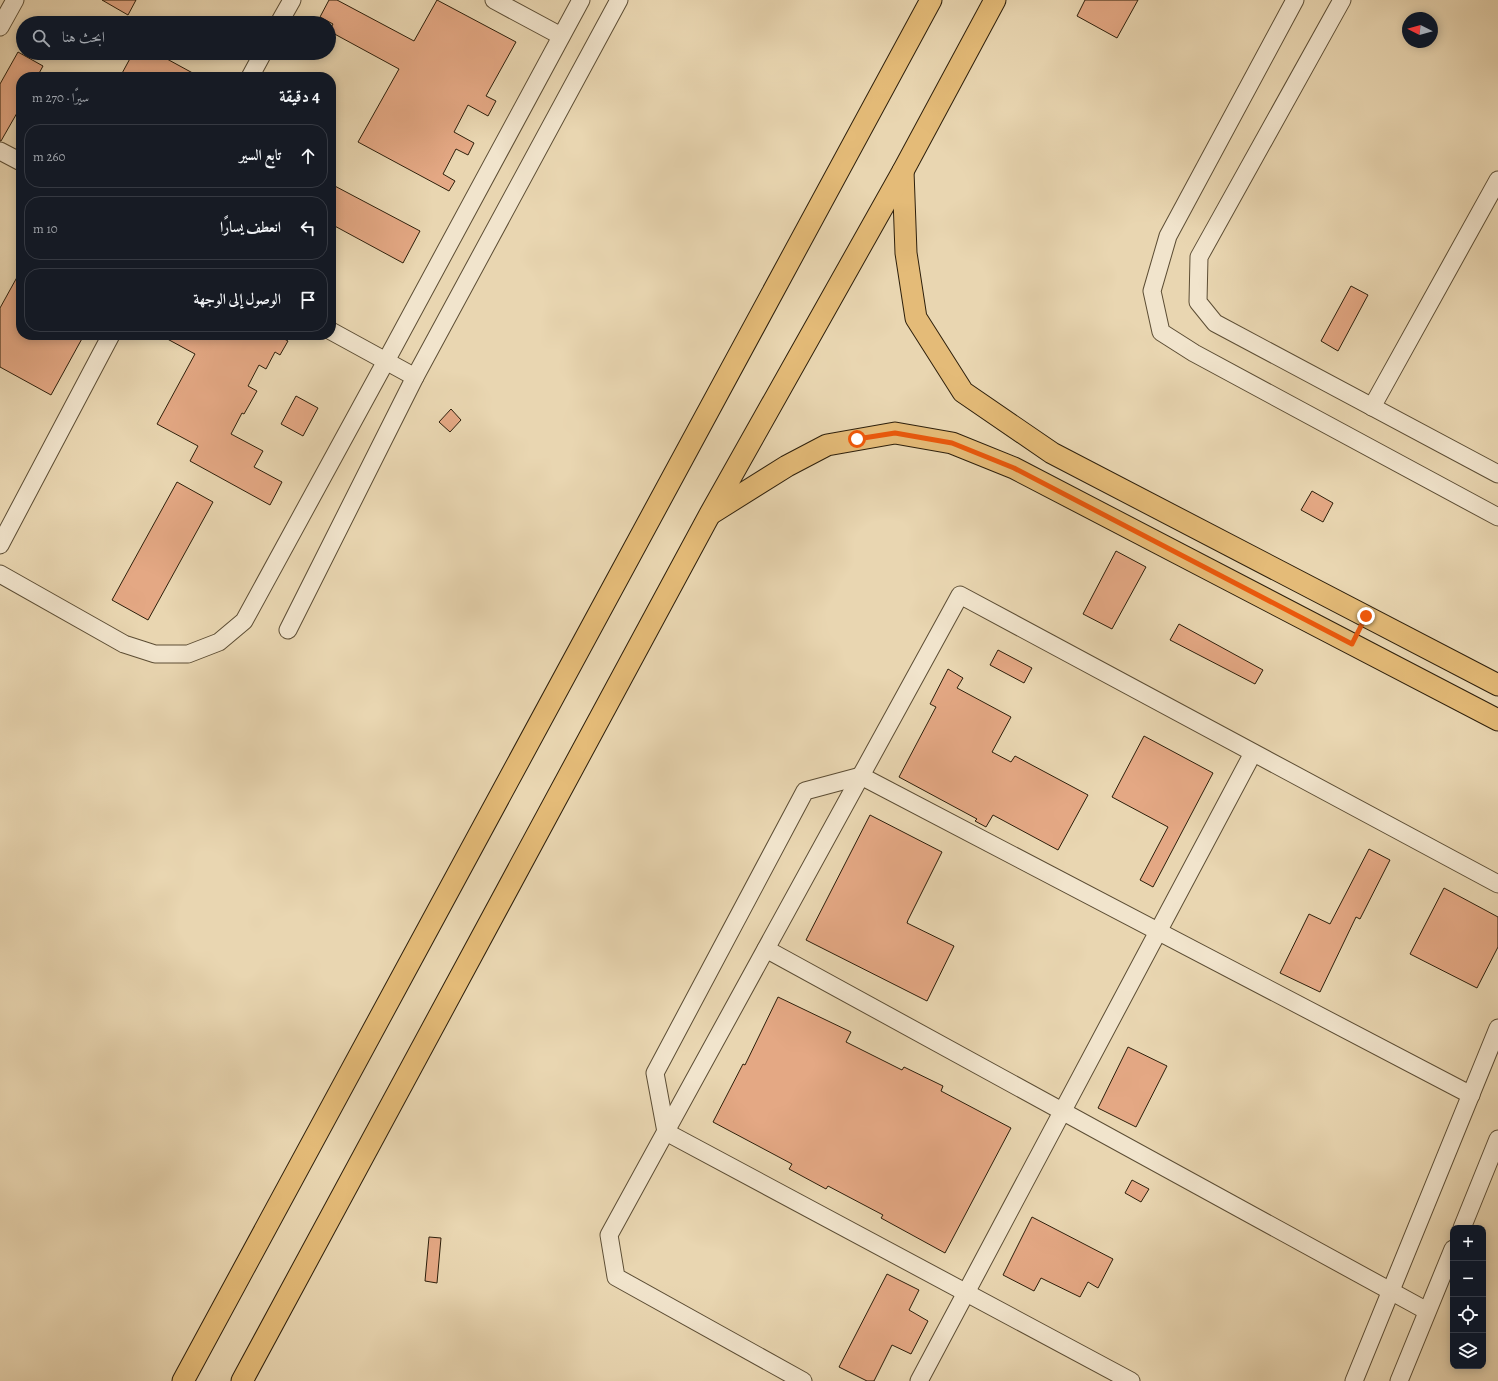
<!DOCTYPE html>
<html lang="ar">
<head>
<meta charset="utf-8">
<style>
	:root { --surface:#171b24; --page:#20242c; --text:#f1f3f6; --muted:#9ea1a6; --line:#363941 }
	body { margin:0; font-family:Alegreya,Amiri,serif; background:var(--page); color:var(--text); direction:rtl }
	.controls { position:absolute; right:12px; bottom:12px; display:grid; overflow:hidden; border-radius:8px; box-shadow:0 2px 10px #0003 }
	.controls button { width:36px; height:36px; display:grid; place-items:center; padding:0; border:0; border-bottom:1px solid var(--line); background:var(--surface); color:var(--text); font:20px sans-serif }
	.compass { position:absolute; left:1402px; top:12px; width:36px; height:36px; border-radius:50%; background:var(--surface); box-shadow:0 2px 10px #0003; rotate:276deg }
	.stop { position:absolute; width:12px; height:12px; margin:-9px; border:3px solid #ea580c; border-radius:50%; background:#fff }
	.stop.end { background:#ea580c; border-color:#fff; box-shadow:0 1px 4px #0008 }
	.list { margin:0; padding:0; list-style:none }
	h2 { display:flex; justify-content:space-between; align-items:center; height:52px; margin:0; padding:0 16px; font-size:17px }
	h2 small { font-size:13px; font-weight:400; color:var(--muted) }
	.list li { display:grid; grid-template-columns:26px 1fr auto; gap:12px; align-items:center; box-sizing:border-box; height:64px; margin:0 8px 8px; padding:0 8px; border:1px solid var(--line); border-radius:16px }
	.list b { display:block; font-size:15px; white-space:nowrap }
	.list em { font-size:13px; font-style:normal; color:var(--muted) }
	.icon { flex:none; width:22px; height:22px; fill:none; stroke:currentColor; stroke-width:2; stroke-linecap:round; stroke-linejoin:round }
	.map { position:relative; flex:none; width:1498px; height:1381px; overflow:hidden; direction:ltr }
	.search { position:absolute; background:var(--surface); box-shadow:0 2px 10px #0003; left:16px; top:16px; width:320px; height:44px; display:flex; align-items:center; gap:10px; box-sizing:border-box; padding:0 14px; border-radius:22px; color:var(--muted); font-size:15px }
	.panel { position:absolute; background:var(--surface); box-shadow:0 2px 10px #0003; left:16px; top:72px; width:320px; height:268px; border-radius:16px; direction:rtl }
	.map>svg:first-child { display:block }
	.building { fill:#e4a884; stroke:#2d1f0b }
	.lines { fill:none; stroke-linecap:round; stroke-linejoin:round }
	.minor-casing { stroke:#5c4d34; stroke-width:19 }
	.major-casing { stroke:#2d1f0b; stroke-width:23 }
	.minor { stroke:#f1e4cc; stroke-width:17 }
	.major { stroke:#e4bb78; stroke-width:21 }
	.route { stroke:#ea580c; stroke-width:5 }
</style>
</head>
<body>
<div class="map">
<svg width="1498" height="1381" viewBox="0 0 1498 1381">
	<rect width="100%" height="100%" fill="#e9d6b1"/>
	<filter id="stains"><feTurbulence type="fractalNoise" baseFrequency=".005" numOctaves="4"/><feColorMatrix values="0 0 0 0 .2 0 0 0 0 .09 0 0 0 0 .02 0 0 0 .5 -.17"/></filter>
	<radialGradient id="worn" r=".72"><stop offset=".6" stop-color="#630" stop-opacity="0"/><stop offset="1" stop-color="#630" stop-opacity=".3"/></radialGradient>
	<g class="building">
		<polygon points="102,0 136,0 128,15"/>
		<polygon points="329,0 337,0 414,41 437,0 516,42 486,96 496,101 488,116 468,105 454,132 474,143 468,155 456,149 443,174 455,181 449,191 358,142 399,69 329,31 333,24 320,17"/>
		<polygon points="1085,0 1138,0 1117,38 1077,16"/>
		<polygon points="18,52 43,66 37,77 21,77 21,106 1,141 0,141 0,84"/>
		<polygon points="133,53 156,53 200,77 120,77"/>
		<polygon points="331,184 420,231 403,263 331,224"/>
		<polygon points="21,270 21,335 84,335 51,395 0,367 0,308"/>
		<polygon points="1351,286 1368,295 1338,351 1321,341"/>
		<polygon points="160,335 277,335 288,341 280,355 275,352 266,369 259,365 248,386 257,391 244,414 242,413 231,434 263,451 254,467 282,482 270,505 190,461 198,446 157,424 195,354"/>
		<polygon points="296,396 318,408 303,436 281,424"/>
		<polygon points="451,409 461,420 450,432 439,422"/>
		<polygon points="177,482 213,502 148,620 112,600"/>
		<polygon points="1312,491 1333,503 1323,522 1301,510"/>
		<polygon points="1116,551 1146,567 1112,629 1083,614"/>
		<polygon points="1179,624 1263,670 1255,684 1170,640"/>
		<polygon points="998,650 1032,668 1024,683 990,665"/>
		<polygon points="948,669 963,678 957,688 1011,717 992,752 1011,762 1015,756 1088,795 1058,850 993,815 986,827 975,821 977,819 899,777 936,707 930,704"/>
		<polygon points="1144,736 1213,773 1153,887 1140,880 1168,827 1112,797"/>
		<polygon points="870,815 942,852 908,920 907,923 954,946 927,1001 806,940"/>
		<polygon points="1369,849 1390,860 1360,919 1356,917 1320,992 1280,973 1309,914 1330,924"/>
		<polygon points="1444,888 1498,917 1498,947 1477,988 1410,954"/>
		<polygon points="778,997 851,1032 846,1042 902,1070 904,1067 943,1086 941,1091 1011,1128 945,1253 881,1218 883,1215 828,1186 826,1189 789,1169 792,1164 713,1122 743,1064 745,1065"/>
		<polygon points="1128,1047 1167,1066 1136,1127 1098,1108"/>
		<polygon points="1132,1180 1149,1189 1141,1202 1125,1193"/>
		<polygon points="1032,1217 1113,1259 1098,1288 1088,1282 1080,1297 1041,1278 1034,1291 1003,1275"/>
		<polygon points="429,1237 441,1238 437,1283 425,1281"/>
		<polygon points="887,1274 919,1290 909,1310 928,1321 911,1354 892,1345 874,1381 867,1381 839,1367"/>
	</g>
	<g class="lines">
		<defs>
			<g id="minor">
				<polyline points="494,0 561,36"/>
				<polyline points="1295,0 1168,236 1152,291 1161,332 1194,353 1498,517"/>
				<polyline points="1342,0 1199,257 1198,302 1215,323 1498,474"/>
				<polyline points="279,23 292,0"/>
				<polyline points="0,27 15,0"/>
				<polyline points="250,77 263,53"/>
				<polyline points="0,151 21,162"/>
				<polyline points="331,331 415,377"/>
				<polyline points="1372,407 1498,180"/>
				<polyline points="0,545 111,335"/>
				<polyline points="0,574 124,644 155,654 188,654 219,642 244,621 386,361 581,0"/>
				<polyline points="288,630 415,377 619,0"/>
				<polyline points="766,949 1427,1311"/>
				<polyline points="1462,1228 1498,1139"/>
				<polyline points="803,1381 616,1277 609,1235 960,595 1498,884"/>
				<polyline points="919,1381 1253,753"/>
				<polyline points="1131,1381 666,1132 655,1073 805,791 861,776 1471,1095"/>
				<polyline points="1354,1381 1498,1028"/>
				<polyline points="1399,1381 1453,1249"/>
			</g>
			<g id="major">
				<polyline points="903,171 906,253 916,318 963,392 1052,453 1498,685"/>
				<polyline points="712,513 787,466 827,445 895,433 952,443 1014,468 1498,720"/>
				<polyline points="183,1381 931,0"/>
				<polyline points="242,1381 710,514 903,171 995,0"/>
			</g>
		</defs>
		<use href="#minor" class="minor-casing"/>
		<use href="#major" class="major-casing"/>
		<use href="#minor" class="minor"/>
		<use href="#major" class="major"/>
	</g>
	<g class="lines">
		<polyline class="route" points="857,439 895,433 952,443 1014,468 1352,644 1366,616"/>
	</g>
	<rect width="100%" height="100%" filter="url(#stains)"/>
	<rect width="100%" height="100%" fill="url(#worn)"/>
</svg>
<div class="controls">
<button>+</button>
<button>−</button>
<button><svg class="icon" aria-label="locate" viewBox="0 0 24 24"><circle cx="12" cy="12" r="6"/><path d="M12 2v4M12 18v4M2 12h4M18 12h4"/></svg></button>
<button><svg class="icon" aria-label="layers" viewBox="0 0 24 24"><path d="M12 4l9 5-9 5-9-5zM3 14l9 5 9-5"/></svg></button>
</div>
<svg class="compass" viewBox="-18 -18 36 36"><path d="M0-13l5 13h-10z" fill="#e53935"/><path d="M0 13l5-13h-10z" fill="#9ea1a6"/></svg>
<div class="stop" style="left:857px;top:439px"></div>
<div class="stop end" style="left:1366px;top:616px"></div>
<div class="search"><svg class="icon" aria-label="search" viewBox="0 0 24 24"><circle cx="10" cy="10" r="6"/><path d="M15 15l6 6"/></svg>ابحث هنا</div>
<section class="panel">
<h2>4 دقيقة<small>سيرًا · 270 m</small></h2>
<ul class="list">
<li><svg class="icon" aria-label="ahead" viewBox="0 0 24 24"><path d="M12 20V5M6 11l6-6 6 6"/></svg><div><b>تابع السير</b></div><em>260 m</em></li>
<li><svg class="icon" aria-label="left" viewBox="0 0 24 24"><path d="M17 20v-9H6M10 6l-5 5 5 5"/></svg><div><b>انعطف يسارًا</b></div><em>10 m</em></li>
<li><svg class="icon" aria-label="arrive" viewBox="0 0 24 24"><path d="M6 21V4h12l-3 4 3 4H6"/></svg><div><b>الوصول إلى الوجهة</b></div></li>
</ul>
</section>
</div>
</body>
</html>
